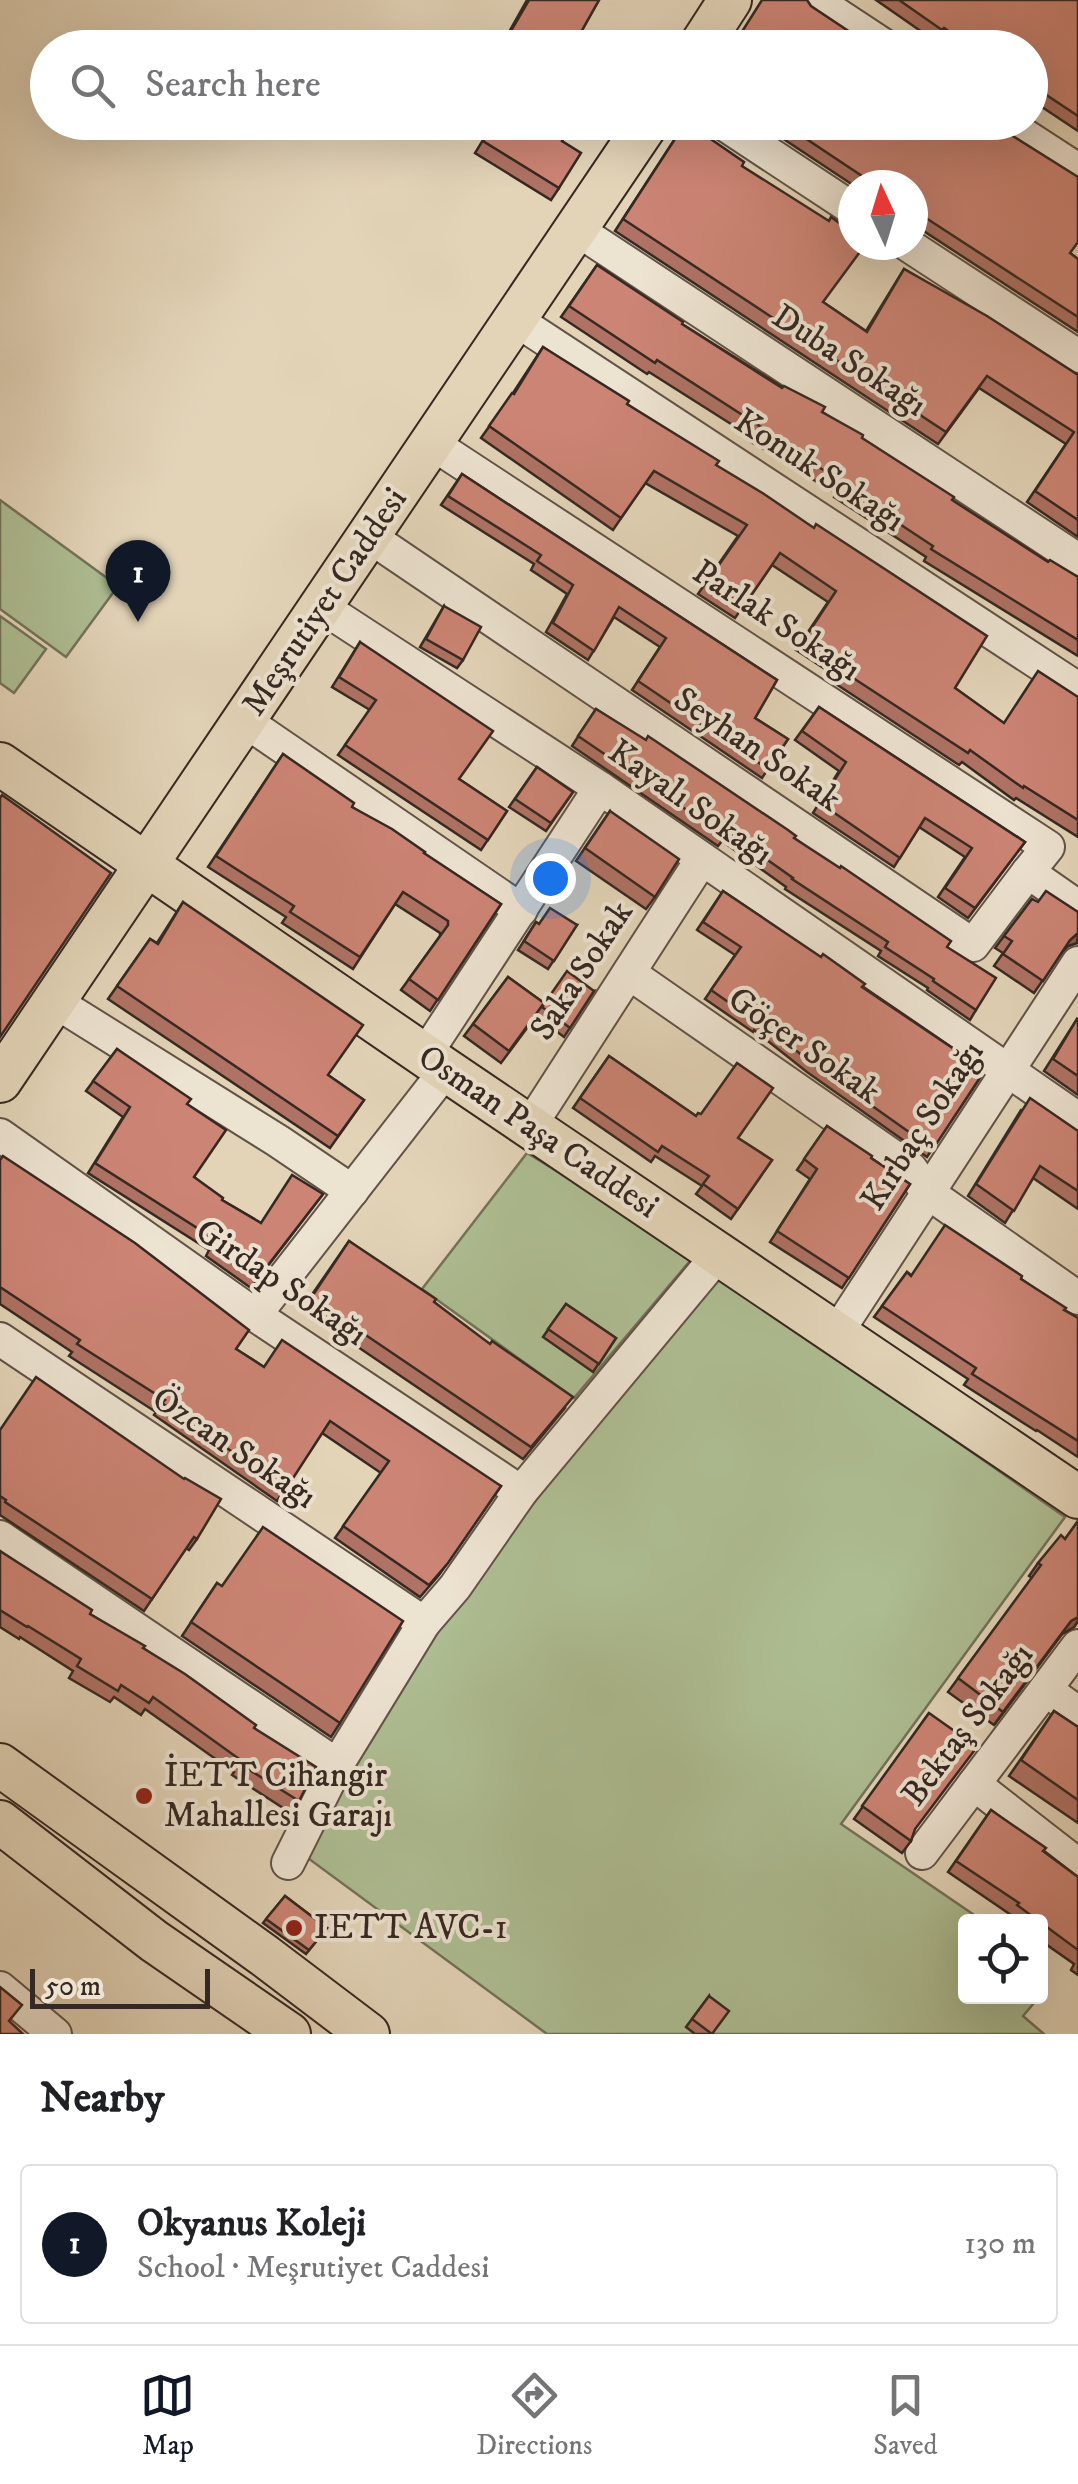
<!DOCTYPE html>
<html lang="en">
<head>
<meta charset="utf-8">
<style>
	:root { --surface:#fff; --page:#f2f2f2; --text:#202124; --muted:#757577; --line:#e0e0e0; --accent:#111827 }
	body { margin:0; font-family:"IM FELL DW Pica",serif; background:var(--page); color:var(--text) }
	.controls { position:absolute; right:30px; bottom:30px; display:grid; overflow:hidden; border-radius:10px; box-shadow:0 10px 40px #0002 }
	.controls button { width:90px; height:90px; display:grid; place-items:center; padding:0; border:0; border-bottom:2px solid var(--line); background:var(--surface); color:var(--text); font:50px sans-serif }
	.compass { position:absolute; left:838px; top:170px; width:90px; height:90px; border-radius:50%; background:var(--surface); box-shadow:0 10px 40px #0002; rotate:356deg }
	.scale { position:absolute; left:30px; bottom:25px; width:180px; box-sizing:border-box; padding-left:10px; border:5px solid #362822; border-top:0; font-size:28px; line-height:35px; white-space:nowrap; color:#362822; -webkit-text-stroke:8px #ede3d1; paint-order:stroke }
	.you { position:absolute; left:550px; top:878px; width:35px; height:35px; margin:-25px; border:8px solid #fff; border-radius:50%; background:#1a73e8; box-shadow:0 0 0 15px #1a73e833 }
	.badge { display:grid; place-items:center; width:65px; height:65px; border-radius:50%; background:var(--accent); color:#fff; font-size:32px; font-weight:700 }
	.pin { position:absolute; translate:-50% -82px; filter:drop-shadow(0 2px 5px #0008) }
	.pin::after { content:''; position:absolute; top:52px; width:35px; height:30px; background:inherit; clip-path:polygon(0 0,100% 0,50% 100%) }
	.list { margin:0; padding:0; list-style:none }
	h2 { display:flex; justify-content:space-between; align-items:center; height:130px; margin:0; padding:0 40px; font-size:42px }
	h2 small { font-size:32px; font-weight:400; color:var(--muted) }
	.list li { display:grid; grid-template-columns:65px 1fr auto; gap:30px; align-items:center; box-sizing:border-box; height:160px; margin:0 20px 20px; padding:0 20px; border:2px solid var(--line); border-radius:10px }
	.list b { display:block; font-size:38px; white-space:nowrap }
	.list p { margin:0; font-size:32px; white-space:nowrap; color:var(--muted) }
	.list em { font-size:32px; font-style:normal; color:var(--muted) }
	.icon { flex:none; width:55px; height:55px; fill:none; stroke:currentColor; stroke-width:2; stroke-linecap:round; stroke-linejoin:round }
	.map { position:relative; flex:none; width:1078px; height:2034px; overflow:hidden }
	.search { position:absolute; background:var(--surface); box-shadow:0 10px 40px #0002; left:30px; right:30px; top:30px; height:110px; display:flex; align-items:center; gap:25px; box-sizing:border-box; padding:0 35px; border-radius:55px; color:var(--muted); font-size:38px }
	.sheet { height:310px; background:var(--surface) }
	nav { display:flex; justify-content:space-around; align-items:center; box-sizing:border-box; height:140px; border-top:2px solid var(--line); background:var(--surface); font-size:28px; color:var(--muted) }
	nav a { display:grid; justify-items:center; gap:5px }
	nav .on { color:var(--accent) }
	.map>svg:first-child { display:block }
	.green { fill:#aebe93; stroke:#72735a; stroke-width:2.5 }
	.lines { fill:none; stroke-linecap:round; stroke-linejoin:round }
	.minor-casing { stroke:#615348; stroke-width:36 }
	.major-casing { stroke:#362822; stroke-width:46 }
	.minor { stroke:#ede3d1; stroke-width:32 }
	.major { stroke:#e3d4b8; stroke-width:42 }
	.wall { fill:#af7264; stroke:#362822; stroke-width:2.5 }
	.shaded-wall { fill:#8f5c51; stroke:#362822; stroke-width:2.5 }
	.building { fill:#cc8474; stroke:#362822; stroke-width:2.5 }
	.poi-dot { fill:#8f2418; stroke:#ede3d1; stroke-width:4 }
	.labels { text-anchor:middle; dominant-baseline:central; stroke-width:8; stroke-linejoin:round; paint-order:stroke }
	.street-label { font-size:35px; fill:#362822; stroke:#ede3d1 }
	.poi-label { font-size:35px; fill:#362822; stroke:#ede3d1; text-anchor:start }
</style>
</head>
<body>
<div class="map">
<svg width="1078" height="2034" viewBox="0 0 1078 2034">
	<rect width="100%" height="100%" fill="#e3d4b8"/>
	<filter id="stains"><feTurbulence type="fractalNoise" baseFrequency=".002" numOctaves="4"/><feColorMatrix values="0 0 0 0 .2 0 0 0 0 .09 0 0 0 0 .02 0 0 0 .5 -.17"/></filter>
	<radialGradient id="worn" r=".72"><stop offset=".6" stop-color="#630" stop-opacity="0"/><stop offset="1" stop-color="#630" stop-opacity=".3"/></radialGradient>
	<g class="green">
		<polygon points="0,500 118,586 66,657 0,609"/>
		<polygon points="0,616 46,649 14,693 0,683"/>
		<polygon points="527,1153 695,1255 574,1398 422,1289"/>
		<polygon points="717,1275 1065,1517 841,1824 983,1921 966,1922 966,1996 1039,1997 1023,2016 1044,2034 547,2034 301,1853 407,1671 590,1428"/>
	</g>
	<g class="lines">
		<defs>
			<g id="minor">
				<polyline points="815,0 888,48"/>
				<polyline points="721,122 853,209"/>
				<polyline points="1004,122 1078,170"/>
				<polyline points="576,229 1078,560"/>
				<polyline points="908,245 1078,356"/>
				<polyline points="516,320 1078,689"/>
				<polyline points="433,444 1048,847 1028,872"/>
				<polyline points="370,537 973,945 1028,872 1078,907"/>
				<polyline points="322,607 600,788 1078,1119"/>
				<polyline points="245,721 521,910"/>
				<polyline points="629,973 911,1169 927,1192 1078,1298"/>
				<polyline points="54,1001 278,1141 352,1191"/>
				<polyline points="425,1055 600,788"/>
				<polyline points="530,1126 702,859"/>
				<polyline points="0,1135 255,1315 521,1492"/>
				<polyline points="255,1315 446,1070"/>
				<polyline points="836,1334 1078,963"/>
				<polyline points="0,1339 424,1623"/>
				<polyline points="0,1537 337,1765"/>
				<polyline points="1046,1690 1078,1713"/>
				<polyline points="974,1784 1078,1865"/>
				<polyline points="922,1853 1078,1646"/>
				<polyline points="288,1863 337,1765 424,1623 455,1587 521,1492 718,1255"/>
				<polyline points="0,1988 55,2034"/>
			</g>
			<g id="major">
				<polyline points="699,48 730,0"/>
				<polyline points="0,764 446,1070 1078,1497"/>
				<polyline points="0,1081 648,122"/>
				<polyline points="0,1765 265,1956 368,2034"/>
				<polyline points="0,1822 154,1941 289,2034"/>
			</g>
		</defs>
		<use href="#minor" class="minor-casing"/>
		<use href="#major" class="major-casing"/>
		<use href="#minor" class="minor"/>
		<use href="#major" class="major"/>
	</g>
	<g class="wall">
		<polygon points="527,0 599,0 572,48 500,48"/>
		<polygon points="876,0 1078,0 1078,131 1030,99 1030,48 950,48 937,38 935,41"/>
		<polygon points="494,122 561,122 559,188 551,200 475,153"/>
		<polygon points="758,122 996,122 1070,253 1078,259 1078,332 919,228 913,226 913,185 853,185"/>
		<polygon points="678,134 742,166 823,302 866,331 904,269 1078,375 1078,537 1027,502 1066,444 979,388 938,444 615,231"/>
		<polygon points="597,265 682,324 822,412 952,500 1048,562 1078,577 1078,656 924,561 926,557 834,497 836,493 795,469 796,467 751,442 753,438 649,372 647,374 561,317"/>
		<polygon points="543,347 716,465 955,688 1003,723 1078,697 1078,837 1016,798 1014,800 962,762 959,765 836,684 840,679 796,650 828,602 772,565 735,618 698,594 738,536 645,483 613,530 481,438 513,393"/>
		<polygon points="462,474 777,680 755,718 788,739 762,778 632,690 660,647 614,617 588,660 546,632 567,594 531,570 534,564 441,505"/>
		<polygon points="444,606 463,660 457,668 420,647"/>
		<polygon points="360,642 459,779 507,811 481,850 338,755 370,710 332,687"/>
		<polygon points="819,707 1025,842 968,918 938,897 965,857 919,827 894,867 813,813 839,771 795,740"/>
		<polygon points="596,709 794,838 947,947 976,1010 970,1020 927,990 928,988 878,956 881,951 785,889 786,887 722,841 718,846 572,746"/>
		<polygon points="283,754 352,807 501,904 430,1011 401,990 440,936 440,933 395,904 353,969 282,923 286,917 208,867"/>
		<polygon points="537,767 573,792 546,831 509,807"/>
		<polygon points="610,811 655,897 646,909 576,861"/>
		<polygon points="723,891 985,1070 927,1157 807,1072 754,1030 753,1032 705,999 735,955 697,930"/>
		<polygon points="1032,899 1077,943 1068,946 1063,951 1034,993 994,966 1003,953 995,948"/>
		<polygon points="183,902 328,1075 364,1100 330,1148 108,999 150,939 157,943"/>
		<polygon points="536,922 539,924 577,925 548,969 518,950"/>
		<polygon points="508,977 544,1003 594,991 564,1037 536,1016 501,1063 464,1036"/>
		<polygon points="1077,1019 1078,1020 1078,1095 1044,1071"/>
		<polygon points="117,1049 187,1104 194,1177 222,1200 261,1223 323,1194 251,1288 206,1256 209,1250 88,1173 123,1117 86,1091"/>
		<polygon points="609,1056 696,1116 738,1138 772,1160 731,1219 696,1194 702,1186 655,1156 651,1162 573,1108"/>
		<polygon points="1021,1110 1078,1131 1078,1209 1033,1178 1005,1223 968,1196"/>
		<polygon points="827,1126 871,1158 910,1184 842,1288 770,1242 810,1179 797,1170"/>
		<polygon points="0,1160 236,1349 264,1367 501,1486 439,1575 420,1597 335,1538 381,1473 322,1433 277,1501 154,1415 156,1412 69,1356 72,1352 0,1304"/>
		<polygon points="349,1241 434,1302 565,1408 523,1459 302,1309"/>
		<polygon points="907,1272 911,1275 1021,1279 1064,1310 1078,1318 1078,1457 1037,1430 1036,1431 964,1385 968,1379 874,1317"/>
		<polygon points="566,1304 616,1338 593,1372 543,1337"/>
		<polygon points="0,1430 197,1539 189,1550 186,1548 144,1611 0,1515"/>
		<polygon points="1078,1521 1078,1621 1074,1627 1062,1634 994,1725 948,1692 1032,1578 1029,1576 1038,1563 1065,1539"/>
		<polygon points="0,1551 90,1614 143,1648 254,1728 299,1801 291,1813 232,1775 234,1772 145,1709 141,1715 114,1697 110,1702 69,1678 73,1671 20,1637 19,1639 0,1627"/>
		<polygon points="217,1583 340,1723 331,1737 182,1636"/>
		<polygon points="1054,1711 1078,1727 1078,1823 1009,1776"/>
		<polygon points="929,1713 914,1830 911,1841 902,1853 854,1819"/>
		<polygon points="991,1810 1078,1877 1078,1975 1071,1970 1074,1964 1040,1940 1040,1922 1016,1922 1009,1917 1011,1915 948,1872"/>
		<polygon points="285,1896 327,1928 306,1954 263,1923"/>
		<polygon points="709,1996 713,2034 695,2034 686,2027"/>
	</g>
	<g class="shaded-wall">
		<polygon points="916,215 926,218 919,228 913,226 913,218"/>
		<polygon points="1078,933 1077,943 1068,946 1061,952 1070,940"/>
		<polygon points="1078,1617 1078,1621 1074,1627 1062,1634 994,1725 1071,1621"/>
	</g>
	<g class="building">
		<polygon points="529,0 599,0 572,48 501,48"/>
		<polygon points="762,0 807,0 811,6 874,48 729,48 737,37 738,38"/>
		<polygon points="899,0 1078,0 1078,116 1030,84 1030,48 972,48 944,28 942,30"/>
		<polygon points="495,122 561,122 570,128 562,141 581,153 559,188 483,141"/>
		<polygon points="686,122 744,162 742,166 829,221 831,217 853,233 853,245 865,245 823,302 867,332 904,269 987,316 1078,375 1078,520 1035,491 1074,432 987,376 946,432 623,219"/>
		<polygon points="781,122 996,122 1000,128 1078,177 1078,242 1070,253 1078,259 1078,317 926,218 913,213 913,185 874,185 871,182"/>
		<polygon points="597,265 683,322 682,324 782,388 784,386 825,407 822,412 863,435 862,438 954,497 952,500 1048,562 1050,560 1078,577 1078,640 931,549 933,546 842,486 844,482 803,458 804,456 759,431 761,427 657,360 655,363 569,306"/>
		<polygon points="543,347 629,401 627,404 719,461 716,465 764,494 814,528 816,524 987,636 955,688 1004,723 1038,671 1078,697 1078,820 1024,786 1023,788 970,750 968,753 844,672 848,667 805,638 836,591 780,553 744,606 707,582 747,525 654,471 621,518 489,426 512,393 514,394"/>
		<polygon points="462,474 777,680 755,718 788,739 768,769 638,681 666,638 619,607 594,651 553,623 573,585 537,561 541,555 448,496"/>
		<polygon points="444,606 481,627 463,660 426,639"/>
		<polygon points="360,642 493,731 459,779 507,811 488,840 345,745 376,700 339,677"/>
		<polygon points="819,707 1025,842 975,908 945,888 972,848 925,818 900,858 820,803 846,762 802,731"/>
		<polygon points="596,709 646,740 648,736 788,830 796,836 794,838 840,868 841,866 951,941 947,947 996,978 976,1010 933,981 934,979 885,947 888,942 792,879 793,878 728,832 725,836 578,736"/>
		<polygon points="283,754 354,803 352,807 392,829 425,852 424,853 501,904 438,1000 409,979 448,925 448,921 403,892 360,957 290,912 294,906 216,856"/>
		<polygon points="537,767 573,792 551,823 515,799"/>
		<polygon points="2,795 111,873 0,1037 0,798"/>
		<polygon points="610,811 679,859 655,897 585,848"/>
		<polygon points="723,891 821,957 823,954 865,984 862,987 985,1070 933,1149 813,1064 760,1022 758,1023 711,990 741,947 703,922"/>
		<polygon points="1046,891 1078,912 1078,933 1070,940 1043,981 1003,954 1012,941 1004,936 1032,899 1038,902"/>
		<polygon points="183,902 363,1025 328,1075 364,1100 338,1136 117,986 150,939 158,944"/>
		<polygon points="550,908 577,925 554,961 524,941 536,922 539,924"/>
		<polygon points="567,971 594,991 570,1028 542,1007"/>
		<polygon points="508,977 544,1003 509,1051 473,1024"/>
		<polygon points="1077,1019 1078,1020 1078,1076 1053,1059"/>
		<polygon points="117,1049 191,1099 187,1104 226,1130 194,1177 223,1198 222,1200 261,1223 292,1175 323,1194 258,1278 213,1246 216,1240 95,1163 130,1107 93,1081"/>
		<polygon points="609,1056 696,1116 698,1113 701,1114 737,1063 773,1088 738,1138 772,1160 738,1209 703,1184 709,1176 662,1146 658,1152 580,1098"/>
		<polygon points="1030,1098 1078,1131 1078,1191 1040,1166 1014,1211 976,1184"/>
		<polygon points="827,1126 872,1156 871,1158 910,1184 849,1278 777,1231 817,1169 804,1159"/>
		<polygon points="3,1156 135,1243 249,1330 236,1349 264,1367 282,1340 501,1486 448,1563 429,1585 343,1526 389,1461 330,1421 286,1489 162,1403 165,1400 77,1344 80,1340 0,1287 0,1160"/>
		<polygon points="945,1225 1022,1276 1021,1279 1066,1308 1064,1310 1078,1318 1078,1441 972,1374 976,1368 882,1306 907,1272 911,1276"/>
		<polygon points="349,1241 436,1299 434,1302 490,1344 492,1341 573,1397 531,1447 311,1298"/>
		<polygon points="566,1304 616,1338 599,1364 548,1329"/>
		<polygon points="36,1377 184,1479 185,1478 221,1499 197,1539 194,1537 152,1599 5,1502 6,1500 0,1496 0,1430"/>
		<polygon points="1078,1521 1078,1617 1071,1621 1003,1712 958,1678 1041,1565 1038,1563 1061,1535 1065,1539"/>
		<polygon points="263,1527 403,1621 340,1723 191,1622 217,1583 222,1586"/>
		<polygon points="0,1551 92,1610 90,1614 145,1646 143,1648 185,1674 256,1725 254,1728 316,1767 299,1801 240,1764 242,1761 153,1697 149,1703 121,1685 118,1691 77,1666 81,1659 28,1626 27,1627 0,1610"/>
		<polygon points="1054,1711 1078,1727 1078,1800 1021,1760"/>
		<polygon points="929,1713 977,1747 915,1829 911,1841 862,1806"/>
		<polygon points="991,1810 1046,1848 1043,1851 1078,1877 1078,1950 1017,1905 1019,1903 956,1861"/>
		<polygon points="285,1896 327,1928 309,1950 266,1919"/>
		<polygon points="0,1987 22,2005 9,2021 23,2034 0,2034"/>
		<polygon points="709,1996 729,2011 712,2034 692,2019"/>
	</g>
	<g class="poi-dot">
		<circle cx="144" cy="1796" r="10"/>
		<circle cx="294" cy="1928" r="10"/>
	</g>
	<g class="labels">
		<g class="street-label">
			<text transform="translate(849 361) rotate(33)">Duba Sokağı</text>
			<text transform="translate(819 471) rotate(33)">Konuk Sokağı</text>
			<text transform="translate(325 602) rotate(-56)">Meşrutiyet Caddesi</text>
			<text transform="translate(776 621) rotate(33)">Parlak Sokağı</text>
			<text transform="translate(757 750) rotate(34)">Seyhan Sokak</text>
			<text transform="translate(690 803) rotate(35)">Kayalı Sokağı</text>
			<text transform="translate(582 971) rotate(-57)">Saka Sokak</text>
			<text transform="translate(804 1046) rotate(35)">Göçer Sokak</text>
			<text transform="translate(923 1126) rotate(-57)">Kırbaç Sokağı</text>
			<text transform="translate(538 1132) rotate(34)">Osman Paşa Caddesi</text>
			<text transform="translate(281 1283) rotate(34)">Girdap Sokağı</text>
			<text transform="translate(234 1448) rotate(34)">Özcan Sokağı</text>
			<text transform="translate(968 1725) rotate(-53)">Bektaş Sokağı</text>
		</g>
		<g class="poi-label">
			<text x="164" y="1776">İETT Cihangir<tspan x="164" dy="40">Mahallesi Garajı</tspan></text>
			<text x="314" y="1928">IETT AVC-1</text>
		</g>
	</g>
	<rect width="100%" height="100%" filter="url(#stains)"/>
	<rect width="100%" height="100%" fill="url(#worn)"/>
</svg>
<div class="controls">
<button><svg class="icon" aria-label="locate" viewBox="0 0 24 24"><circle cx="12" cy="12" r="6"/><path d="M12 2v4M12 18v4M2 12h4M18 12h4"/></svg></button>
</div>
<svg class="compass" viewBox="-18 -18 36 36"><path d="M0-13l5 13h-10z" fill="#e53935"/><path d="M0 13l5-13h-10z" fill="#757577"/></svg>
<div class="scale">50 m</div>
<div class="you"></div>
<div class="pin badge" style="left:138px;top:622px">1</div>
<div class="search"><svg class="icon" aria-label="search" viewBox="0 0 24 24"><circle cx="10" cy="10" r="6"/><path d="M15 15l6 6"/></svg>Search here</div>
</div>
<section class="sheet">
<h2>Nearby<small></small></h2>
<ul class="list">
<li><span class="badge">1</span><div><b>Okyanus Koleji</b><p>School · Meşrutiyet Caddesi</p></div><em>130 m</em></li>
</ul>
</section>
<nav>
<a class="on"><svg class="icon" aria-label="map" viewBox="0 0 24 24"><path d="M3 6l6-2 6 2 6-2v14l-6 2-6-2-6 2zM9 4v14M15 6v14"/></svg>Map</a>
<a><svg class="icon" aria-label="directions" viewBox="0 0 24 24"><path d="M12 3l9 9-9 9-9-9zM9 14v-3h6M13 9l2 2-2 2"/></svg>Directions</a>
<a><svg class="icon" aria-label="saved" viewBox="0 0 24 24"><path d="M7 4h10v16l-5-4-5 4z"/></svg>Saved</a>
</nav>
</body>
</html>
